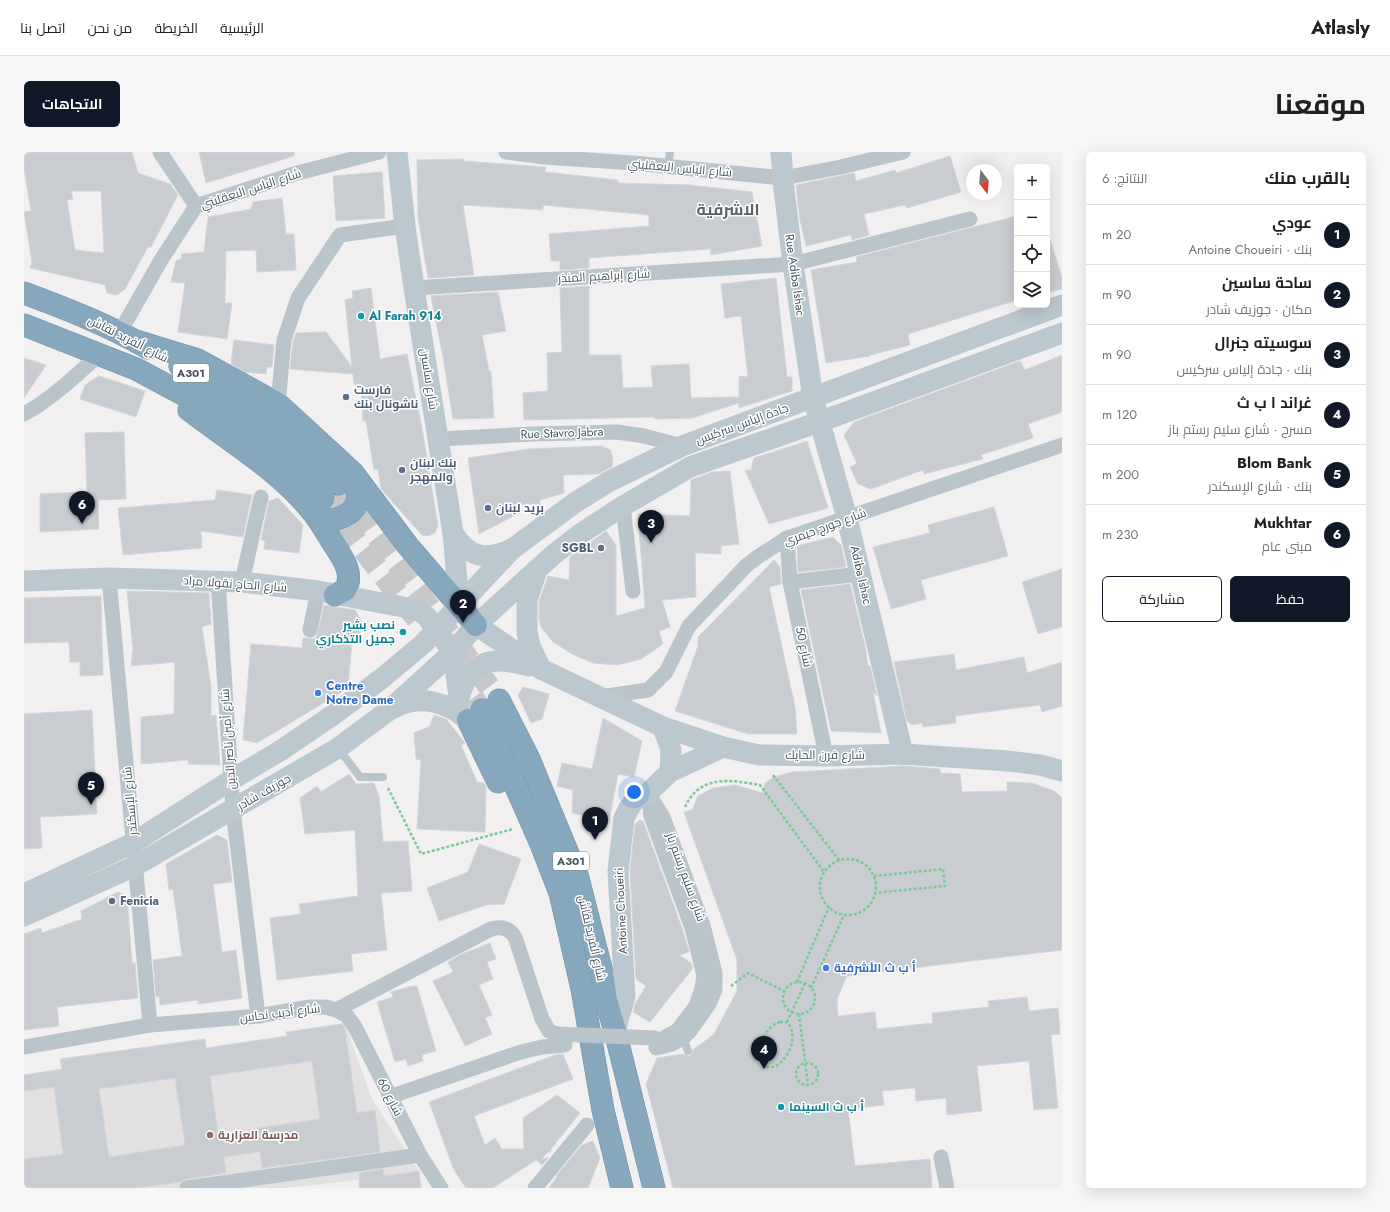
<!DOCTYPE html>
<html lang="ar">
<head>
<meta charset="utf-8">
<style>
	:root { --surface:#fff; --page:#f6f6f6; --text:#202124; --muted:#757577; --line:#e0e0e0; --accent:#111827 }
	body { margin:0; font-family:Jost,Cairo,sans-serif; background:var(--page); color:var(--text); direction:rtl }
	.controls { position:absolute; right:12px; top:12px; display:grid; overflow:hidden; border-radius:6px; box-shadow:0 4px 16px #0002 }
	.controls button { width:36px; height:36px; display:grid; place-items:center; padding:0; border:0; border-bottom:1px solid var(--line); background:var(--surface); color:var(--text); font:20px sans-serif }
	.compass { position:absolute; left:942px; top:12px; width:36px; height:36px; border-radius:50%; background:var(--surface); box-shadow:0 4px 16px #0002; rotate:164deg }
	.you { position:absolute; left:610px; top:640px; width:14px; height:14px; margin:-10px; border:3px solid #fff; border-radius:50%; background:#1a73e8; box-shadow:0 0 0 6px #1a73e833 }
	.badge { display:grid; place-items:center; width:26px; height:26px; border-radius:50%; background:var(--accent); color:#fff; font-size:13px; font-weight:700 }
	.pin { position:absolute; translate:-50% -33px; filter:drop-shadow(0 1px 2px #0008) }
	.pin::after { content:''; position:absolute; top:21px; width:14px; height:12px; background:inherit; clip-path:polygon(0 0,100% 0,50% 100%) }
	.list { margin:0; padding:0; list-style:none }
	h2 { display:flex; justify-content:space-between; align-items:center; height:52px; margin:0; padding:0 16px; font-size:17px }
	h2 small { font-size:13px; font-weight:400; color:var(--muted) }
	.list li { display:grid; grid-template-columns:26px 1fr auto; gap:12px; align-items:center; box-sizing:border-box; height:60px; padding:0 16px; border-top:1px solid var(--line) }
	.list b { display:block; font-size:15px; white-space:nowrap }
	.list p { margin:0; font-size:13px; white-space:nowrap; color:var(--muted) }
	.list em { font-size:13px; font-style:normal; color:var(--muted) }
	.actions { display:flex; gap:8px; padding:12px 16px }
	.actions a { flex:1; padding:9px 0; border:1px solid var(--accent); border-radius:6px; text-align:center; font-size:14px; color:var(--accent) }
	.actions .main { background:var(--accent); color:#fff }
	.icon { flex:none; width:22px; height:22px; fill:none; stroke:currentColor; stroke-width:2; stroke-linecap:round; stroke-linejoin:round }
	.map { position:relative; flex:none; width:1038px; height:1036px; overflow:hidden; direction:ltr; border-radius:6px }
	header { display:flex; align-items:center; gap:24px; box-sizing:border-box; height:56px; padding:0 20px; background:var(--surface); border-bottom:1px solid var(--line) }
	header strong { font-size:19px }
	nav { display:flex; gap:22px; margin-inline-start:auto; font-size:14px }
	.intro { display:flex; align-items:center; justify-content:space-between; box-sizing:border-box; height:96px; padding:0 24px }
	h1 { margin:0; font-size:28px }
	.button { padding:10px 18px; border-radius:6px; background:var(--accent); color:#fff; font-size:14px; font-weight:700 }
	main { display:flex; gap:24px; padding:0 24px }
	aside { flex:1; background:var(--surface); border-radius:6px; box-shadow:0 4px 16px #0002 }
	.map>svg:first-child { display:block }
	.education { fill:#e2e0e1 }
	.building { fill:#c9cdd1; stroke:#d3d6da; fill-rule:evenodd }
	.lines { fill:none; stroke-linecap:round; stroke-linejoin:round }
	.highway-tunnel { stroke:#c6c8ca; stroke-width:22; stroke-dasharray:22 11; stroke-linecap:butt }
	.highway-casing { stroke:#7293a8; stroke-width:23 }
	.path { stroke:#76cb96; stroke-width:2.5; stroke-dasharray:3 2; stroke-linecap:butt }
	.lane { stroke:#bac5cb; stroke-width:8 }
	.street { stroke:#bac5cb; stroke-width:15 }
	.secondary { stroke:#bbc8d0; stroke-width:21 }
	.highway { stroke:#87a8bc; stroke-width:22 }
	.street-bridge { stroke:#bac5cb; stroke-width:15 }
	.culture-dot { fill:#0f9aa8; stroke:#fff; stroke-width:1.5 }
	.service-dot { fill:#5c6f8a; stroke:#fff; stroke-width:1.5 }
	.shop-dot { fill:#3f7fe0; stroke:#fff; stroke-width:1.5 }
	.education-dot { fill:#8d6e63; stroke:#fff; stroke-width:1.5 }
	.labels { text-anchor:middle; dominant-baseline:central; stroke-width:3; stroke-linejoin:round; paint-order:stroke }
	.shield { fill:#fff; stroke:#7e888d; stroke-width:1 }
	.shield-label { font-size:11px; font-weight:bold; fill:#47555c }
	.street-label { font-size:12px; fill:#47555c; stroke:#fff }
	.culture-label { font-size:12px; font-weight:bold; fill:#0d838f; stroke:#fff; text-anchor:start }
	.service-label { font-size:12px; font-weight:bold; fill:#4e5e75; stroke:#fff; text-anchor:start }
	.shop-label { font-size:12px; font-weight:bold; fill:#366cbe; stroke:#fff; text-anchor:start }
	.education-label { font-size:12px; font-weight:bold; fill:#785e54; stroke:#fff; text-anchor:start }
	.district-label { font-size:16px; font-weight:bold; fill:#5b6063; stroke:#fff }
</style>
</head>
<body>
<header>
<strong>Atlasly</strong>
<nav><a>الرئيسية</a><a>الخريطة</a><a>من نحن</a><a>اتصل بنا</a></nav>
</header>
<div class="intro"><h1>موقعنا</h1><a class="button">الاتجاهات</a></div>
<main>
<aside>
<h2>بالقرب منك<small>النتائج: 6</small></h2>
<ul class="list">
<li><span class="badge">1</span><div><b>عودي</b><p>بنك · Antoine Choueiri</p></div><em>20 m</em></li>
<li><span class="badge">2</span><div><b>ساحة ساسين</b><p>مكان · جوزيف شادر</p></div><em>90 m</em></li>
<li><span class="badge">3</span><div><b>سوسيته جنرال</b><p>بنك · جادة إلياس سركيس</p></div><em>90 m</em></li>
<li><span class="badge">4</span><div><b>غراند ا ب ث</b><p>مسرح · شارع سليم رستم باز</p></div><em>120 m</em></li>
<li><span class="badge">5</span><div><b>Blom Bank</b><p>بنك · شارع الإسكندر</p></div><em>200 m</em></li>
<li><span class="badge">6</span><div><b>Mukhtar</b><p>مبنى عام</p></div><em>230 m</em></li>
</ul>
<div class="actions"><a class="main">حفظ</a><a>مشاركة</a></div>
</aside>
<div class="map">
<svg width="1038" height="1036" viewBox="0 0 1038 1036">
	<rect width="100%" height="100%" fill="#f1efef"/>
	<polygon class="education" points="321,871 348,947 395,1019 319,1030 258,1036 0,1036 0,923 38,918 36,907 181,887 183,896 262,884 262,880"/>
	<g class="building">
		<path d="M0,0H108L114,21L146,32L154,43L127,95H124L101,137L93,143L83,141L81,133L6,116L8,110L0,60L7,59L0,17ZM47,39H77L80,101L51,98L43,48L49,47Z"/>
		<polygon points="175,0 270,0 270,4 182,31"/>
		<polygon points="926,4 937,40 883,56 881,53 840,62 845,83 828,88 827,83 782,94 776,68 772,33 830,21 832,29 871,18 872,21"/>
		<polygon points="439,7 439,9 522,15 521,20 594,28 594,31 666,33 728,40 738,94 687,103 686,97 565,106 565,116 536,118 536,109 527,109 525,82 625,74 625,63 519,53 519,58 439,53 450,123 404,126 394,65 393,8"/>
		<polygon points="358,20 361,66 312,69 309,24"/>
		<polygon points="258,46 262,82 270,82 272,118 233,120 232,98 202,99 201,151 208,151 203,187 154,180 161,131 147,130 152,109 158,106 157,102 180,100 184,65 227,57 229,50"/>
		<polygon points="993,64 993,148 884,182 886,193 846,203 846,204 802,211 787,118 833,110 832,105"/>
		<polygon points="1023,88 1026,88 1038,125 1038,137 1023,141"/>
		<polygon points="752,126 763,225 768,225 768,239 715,256 715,251 668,266 631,267 631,265 500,268 499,241 524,239 523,201 538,200 536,136 565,134 565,203 597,203 599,236 629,235 627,214 665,212 667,246 715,245 715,224 724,225 717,164 701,166 697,132"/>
		<polygon points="347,136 356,207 383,202 398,276 414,374 411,381 404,384 398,383 357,337 354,317 350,318 342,269 339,269 337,233 330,232 329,222 266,217 269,190 272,181 302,180 328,215 321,148 329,146 328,139"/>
		<polygon points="474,140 482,179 458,183 465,219 467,219 470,266 429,267 419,205 407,144"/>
		<polygon points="210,188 250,193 248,215 243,215 242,222 221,220 207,212"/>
		<polygon points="1038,203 1038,260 1004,272 1009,286 957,303 959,307 900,322 899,318 847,337 834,332 826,315 833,312 820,283 830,270 996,209 1001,218"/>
		<polygon points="0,206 22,213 0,246"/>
		<polygon points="75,224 121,239 112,265 56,247 61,233"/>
		<polygon points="100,280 102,347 74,348 75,377 16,380 16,342 63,340 61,281"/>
		<polygon points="783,289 804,356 745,372 721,318 727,318 730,306"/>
		<polygon points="578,294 586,298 589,306 588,315 574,322 539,323 540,341 516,348 516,352 496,352 497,360 455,382 444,306 505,297"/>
		<polygon points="706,319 715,392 697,394 697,402 671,401 672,445 638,448 646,475 635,479 639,492 617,507 593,513 569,511 548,502 529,490 517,475 515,467 515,450 524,424 545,428 546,405 582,379 592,393 592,464 621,456 614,362 666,364 667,328 688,320"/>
		<polygon points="193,338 228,343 219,385 177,379 178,396 99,403 94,356 191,348"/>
		<polygon points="254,346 279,373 275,401 240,397 241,389 237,388 245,349"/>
		<polygon points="970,355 984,404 897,428 902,447 867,457 849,395 906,381 904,373"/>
		<polygon points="809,385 817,393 822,415 774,420 773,394"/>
		<polygon points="750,408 756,415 757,432 745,435 771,555 773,582 724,582 651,559 674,494 674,485"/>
		<polygon points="1038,417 1038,475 1014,482 998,430"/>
		<polygon points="826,432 841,494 844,514 846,514 853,544 849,540 857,581 807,579 777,438"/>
		<polygon points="103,439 185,441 187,472 178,475 187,535 187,564 192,563 196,613 164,612 164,608 117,612 117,565 150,562 151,510 107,514 109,497"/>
		<polygon points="77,444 79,523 56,524 56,510 46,510 45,490 0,491 0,446"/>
		<polygon points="300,453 310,455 331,458 339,472 333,488 328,488 324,536 233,591 219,588 227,492 278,496 279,486 291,487 293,484"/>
		<polygon points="930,502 932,518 1000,505 1003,521 1038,510 1038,554 1018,560 1016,553 931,564 932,571 899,575 898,571 888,573 883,569 870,510"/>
		<polygon points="499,535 525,542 518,567 507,571 494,543"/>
		<polygon points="68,558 73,662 16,665 18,696 0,697 0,562"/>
		<polygon points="410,563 422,567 441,591 437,593 453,630 460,631 462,634 461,680 393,677 397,608 392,607 390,581 406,574"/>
		<polygon points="579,566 618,589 610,625 594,622 585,669 548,661 549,638 533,634 538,611 568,617"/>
		<polygon points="879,614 916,617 917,621 936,622 938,640 983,639 983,630 1008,631 1030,639 1038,646 1038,798 823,824 813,847 814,864 851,860 853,877 909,871 908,861 965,855 964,849 1003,845 1005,859 1034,856 1036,882 1027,883 1034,956 1010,958 1005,909 953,914 958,959 923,963 922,946 892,949 891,936 858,939 860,953 824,957 831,1014 906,1007 908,1036 649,1036 622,932 633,906 660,902 663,904 666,904 668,902 669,898 690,882 713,839 713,808 660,660 668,658 674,644 689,636 712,633 738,641 741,631 750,625 768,620"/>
		<polygon points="325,622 332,632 350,631 355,644 359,690 384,689 388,739 357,741 363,798 327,802 329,819 253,828 246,766 277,762 275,752 334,744 331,678 281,682 276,646 293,634 297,640"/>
		<polygon points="616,668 619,669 659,779 665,800 655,803 667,811 669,816 626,870 609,860 611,852 622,834 612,827 606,719 611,672"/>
		<polygon points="193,683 203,688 208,730 189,732 198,800 212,798 218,846 174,852 174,848 136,853 135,844 132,845 129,808 158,804 149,737 145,738 142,712"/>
		<polygon points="455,692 497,707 480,752 462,753 415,769 403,736 444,720"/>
		<polygon points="94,740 103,744 108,811 111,811 114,846 33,855 35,874 0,878 0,782 17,776 18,781 58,767 57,759"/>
		<polygon points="466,791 472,807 463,810 469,827 455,833 468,863 461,866 468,882 441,894 409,829 429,820 424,810 438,802"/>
		<polygon points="388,834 393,834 412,899 398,903 399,909 384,914 382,907 371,910 353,850 369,845 367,840"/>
		<path d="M318,872L321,877L333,961L351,958L356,1000L238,1016L236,1000L200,1005L202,1021L162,1027L157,1030L113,1036H0V1007L39,1002L30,935L0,939V923L38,917L36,907L181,887L182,896L263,884L262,880ZM288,909L296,967L234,976L235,984L195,989L186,924ZM151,926L161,993L85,1005L75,937Z"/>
		<polygon points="539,902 549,927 450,964 461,993 471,986 478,997 500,997 499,966 533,943 556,961 526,998 528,998 523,1001 517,1008 525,1005 518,1013 512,1008 469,1036 442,1036 430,1018 405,950 531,903"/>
		<polygon points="569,989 576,1006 564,1036 525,1036 533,1025 532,1024 558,993"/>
		<polygon points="359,1017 360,1024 395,1019 397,1036 335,1036 335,1021"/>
	</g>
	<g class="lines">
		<g class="highway-tunnel">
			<polyline points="314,332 475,548"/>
			<polyline points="299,346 393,467"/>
			<polyline points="430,519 458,558"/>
		</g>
		<defs>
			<g id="highway">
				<path d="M0,141C43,157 84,173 124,196"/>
				<polyline points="0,173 112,217 215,272 254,305 299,346"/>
				<polyline points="112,189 174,208 254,252 329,321 384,394 452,473"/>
				<polyline points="156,214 225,256 273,293 314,332"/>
				<path d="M165,258C208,291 252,316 287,358C295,368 302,380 309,391C318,405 331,422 321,438L311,443"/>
				<path d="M288,359C292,362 297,365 302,367C308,369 314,367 320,364C338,356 335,340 330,324"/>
				<polyline points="475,548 505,607 554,726 577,816 582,848 591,879 630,1036"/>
				<polyline points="458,558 517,692 536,741 558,837 579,958 598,1036"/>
				<polyline points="444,568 474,630"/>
			</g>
		</defs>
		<use href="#highway" class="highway-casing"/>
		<g class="path">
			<polyline points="749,623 815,708"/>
			<polyline points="364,636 397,702 489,677"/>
			<path d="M661,655C676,622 707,628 736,633L800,720"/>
			<circle cx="824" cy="735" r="28"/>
			<polyline points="850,724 919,717 921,734 851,741"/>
			<polyline points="773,830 805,755"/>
			<circle cx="775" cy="846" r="16"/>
			<polyline points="707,834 724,821 760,839"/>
			<polyline points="787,836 820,763"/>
			<polyline points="775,862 784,933"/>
			<path d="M756,870H763C781,889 750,930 738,910C734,904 736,896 738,889C741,880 747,873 756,870Z"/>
			<polyline points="763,870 781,831"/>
			<circle cx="783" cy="922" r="11"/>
		</g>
		<g class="lane">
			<polyline points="644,14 646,0"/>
			<polyline points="314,596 336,625 359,625"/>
			<polyline points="659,886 664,899"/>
		</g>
		<g class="street">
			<polyline points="136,0 172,54"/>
			<polyline points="482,0 520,5 610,11 759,26 817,15 879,0"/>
			<polyline points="390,136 769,112 946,67"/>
			<polyline points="96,180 137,108 172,54 270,22 355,0"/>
			<polyline points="254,252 260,188 274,146 316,83 381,74"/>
			<path d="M0,262C28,247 52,223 76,202"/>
			<polyline points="415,287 509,282 593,280 620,284 658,294"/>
			<polyline points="599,354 609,439"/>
			<polyline points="763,386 766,430 802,604"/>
			<polyline points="85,426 126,873"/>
			<polyline points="194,428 209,658 234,864"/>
			<polyline points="218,430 237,345"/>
			<polyline points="766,430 836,422"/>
			<polyline points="286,478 294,439"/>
			<polyline points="576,545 624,538 642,520 665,474 723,413 735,404 763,386 1038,293"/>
			<polyline points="624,641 639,665 679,773 691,821 691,838 685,852 666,879 659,886 648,892 632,896"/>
			<polyline points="625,646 627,664 668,776 680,824 678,836 672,854 653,879 641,885"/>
			<path d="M312,858L467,777C477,774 485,776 491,785L518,867L525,879L533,882"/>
			<polyline points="0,895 126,873 234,864 286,855 301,855 312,858 323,864 331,875 396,1003 417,1036"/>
			<polyline points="365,945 497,900 518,895 541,893"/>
			<polyline points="917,1005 923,1036"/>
			<polyline points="163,1036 396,1003"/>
			<polyline points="511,1036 563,973"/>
		</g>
		<g class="secondary">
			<polyline points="373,0 381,74 390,136 429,381 435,453"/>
			<polyline points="757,0 760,37 769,112 789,246 823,366 879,602"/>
			<path d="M429,381C444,406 463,409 488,397"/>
			<polyline points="513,418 503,448 503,480 506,494 517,517"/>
			<polyline points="0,429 85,426 218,430 294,439 390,457 397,460 403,465 429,500 435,545"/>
			<polyline points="452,473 517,517 639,575 699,595 735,603 802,604 879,602 984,609 1016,613 1038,619"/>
			<path d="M435,546C446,506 470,504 505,514"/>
			<path d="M370,556C396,542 423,550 444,568"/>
			<polyline points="639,575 647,598 646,620"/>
			<polyline points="0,742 109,691 207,628 256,599 309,563 357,527 399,492 488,397 552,350 586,329 658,294 1038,153"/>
			<polyline points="0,764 111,714 314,596 364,559 429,500 452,473 529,403 556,382 599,354 666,315 795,270 1038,181"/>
			<polyline points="591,879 601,844 594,719 600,666 605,656 611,648 624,641 646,620 699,595"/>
		</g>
		<use href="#highway" class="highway"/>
		<polyline class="street-bridge" points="533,882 631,886"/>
	</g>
	<g class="culture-dot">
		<circle cx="337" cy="164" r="4"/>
		<circle cx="379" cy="480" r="4"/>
		<circle cx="757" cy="955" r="4"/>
	</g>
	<g class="service-dot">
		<circle cx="322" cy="245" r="4"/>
		<circle cx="378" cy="318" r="4"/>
		<circle cx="464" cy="356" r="4"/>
		<circle cx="577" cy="396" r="4"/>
		<circle cx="88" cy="749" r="4"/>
	</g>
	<g class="shop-dot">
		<circle cx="294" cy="541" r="4"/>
		<circle cx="802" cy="816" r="4"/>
	</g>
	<circle class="education-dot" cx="186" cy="983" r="4"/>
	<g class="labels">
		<g class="shield">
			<rect x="149" y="212" width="36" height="18" rx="3"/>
			<rect x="529" y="700" width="36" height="18" rx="3"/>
		</g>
		<g class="shield-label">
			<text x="167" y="221">A301</text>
			<text x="547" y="709">A301</text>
		</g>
		<g class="street-label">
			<text transform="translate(656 16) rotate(5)">شارع الياس البعقليني</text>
			<text transform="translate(227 37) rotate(-18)">شارع الياس البعقليني</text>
			<text transform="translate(771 123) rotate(82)">Rue Adiba Ishac</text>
			<text transform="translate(580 124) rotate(-3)">شارع إبراهيم المنذر</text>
			<text transform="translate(104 187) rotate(27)">شارع ألفريد نقاش</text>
			<text transform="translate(405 227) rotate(81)">شارع ساسين</text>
			<text transform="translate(718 272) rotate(-20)">جادة إلياس سركيس</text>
			<text transform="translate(538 281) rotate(-2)">Rue Stavro Jabra</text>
			<text transform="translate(801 375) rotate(-20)">شارع جورج حيمري</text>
			<text transform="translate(837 423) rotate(77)">Adiba Ishac</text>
			<text transform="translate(211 432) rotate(4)">شارع الحاج نقولا مراد</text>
			<text transform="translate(780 495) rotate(78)">شارع 50</text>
			<text transform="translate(204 587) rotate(-94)">شارع أمين ناصر الدين</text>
			<text x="801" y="603">شارع فرن الحايك</text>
			<text transform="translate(240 640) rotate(-30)">جوزيف شادر</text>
			<text transform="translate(106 649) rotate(-95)">شارع الإسكندر</text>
			<text transform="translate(662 725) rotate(70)">شارع سليم رستم باز</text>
			<text transform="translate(597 759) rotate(-93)">Antoine Choueiri</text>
			<text transform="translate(568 786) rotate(77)">شارع ألفريد نقاش</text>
			<text transform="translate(256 861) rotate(-7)">شارع أديب نحاس</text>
			<text transform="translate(366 945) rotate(63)">شارع 60</text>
		</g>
		<g class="culture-label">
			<text x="345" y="164">Al Farah 914</text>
			<text x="371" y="473" text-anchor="end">نصب بشير<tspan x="371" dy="14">جميل التذكاري</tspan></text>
			<text x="765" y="955">أ ب ث السينما</text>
		</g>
		<g class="service-label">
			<text x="330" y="238">فارست<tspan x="330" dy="14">ناشونال بنك</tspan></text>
			<text x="386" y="311">بنك لبنان<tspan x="386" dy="14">والمهجر</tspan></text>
			<text x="472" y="356">بريد لبنان</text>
			<text x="569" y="396" text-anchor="end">SGBL</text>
			<text x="96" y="749">Fenicia</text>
		</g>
		<g class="shop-label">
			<text x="302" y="534">Centre<tspan x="302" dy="14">Notre Dame</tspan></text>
			<text x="810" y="816">أ ب ث الأشرفية</text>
		</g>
		<g class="education-label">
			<text x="194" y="983">مدرسة العزارية</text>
		</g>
		<g class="district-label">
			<text x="704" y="57">الاشرفية</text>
		</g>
	</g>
</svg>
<div class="controls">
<button>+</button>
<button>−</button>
<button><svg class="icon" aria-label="locate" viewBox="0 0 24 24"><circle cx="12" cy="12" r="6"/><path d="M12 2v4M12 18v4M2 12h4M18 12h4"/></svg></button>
<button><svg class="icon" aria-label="layers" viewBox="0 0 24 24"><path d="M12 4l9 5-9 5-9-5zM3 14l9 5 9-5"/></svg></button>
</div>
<svg class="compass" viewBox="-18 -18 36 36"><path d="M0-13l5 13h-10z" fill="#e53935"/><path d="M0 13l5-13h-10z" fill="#757577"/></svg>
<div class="you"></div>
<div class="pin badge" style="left:571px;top:688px">1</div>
<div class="pin badge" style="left:439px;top:471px">2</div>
<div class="pin badge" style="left:627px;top:391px">3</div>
<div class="pin badge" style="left:740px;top:917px">4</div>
<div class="pin badge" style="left:67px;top:653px">5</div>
<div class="pin badge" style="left:58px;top:372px">6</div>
</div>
</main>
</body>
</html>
